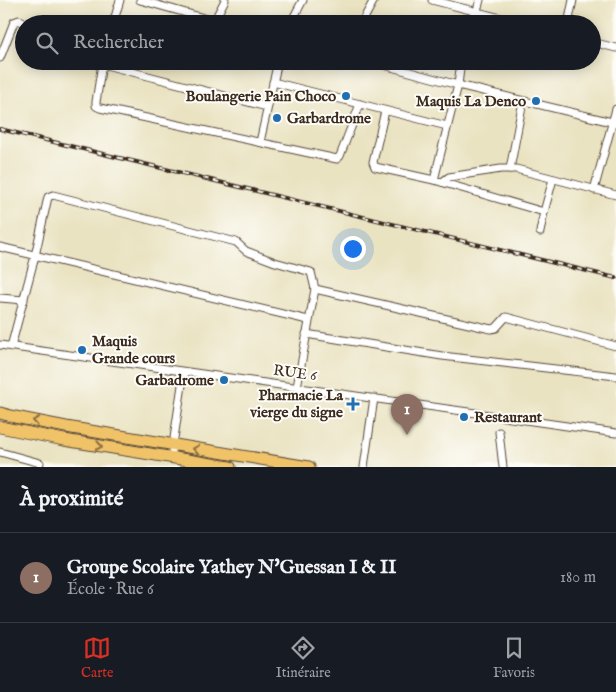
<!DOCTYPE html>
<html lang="fr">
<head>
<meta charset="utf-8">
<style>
	:root { --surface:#171b24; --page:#20242c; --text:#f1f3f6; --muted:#9ea1a6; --line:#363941; --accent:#d93025 }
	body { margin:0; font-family:"IM FELL English",serif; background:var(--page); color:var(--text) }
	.you { position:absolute; left:352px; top:248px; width:18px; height:18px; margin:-12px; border:4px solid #fff; border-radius:50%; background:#1a73e8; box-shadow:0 0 0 8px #1a73e833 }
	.badge { display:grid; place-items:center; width:32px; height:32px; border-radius:50%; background:var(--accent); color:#fff; font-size:16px; font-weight:700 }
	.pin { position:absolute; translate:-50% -41px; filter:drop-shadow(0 1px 2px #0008) }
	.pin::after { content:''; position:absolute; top:26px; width:18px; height:15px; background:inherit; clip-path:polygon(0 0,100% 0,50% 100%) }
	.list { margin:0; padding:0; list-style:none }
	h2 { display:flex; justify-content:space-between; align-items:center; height:65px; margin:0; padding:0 20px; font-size:21px }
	h2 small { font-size:16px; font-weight:400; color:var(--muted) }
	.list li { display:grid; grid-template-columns:32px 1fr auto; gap:15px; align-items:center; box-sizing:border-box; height:90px; padding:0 20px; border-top:1px solid var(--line) }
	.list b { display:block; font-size:19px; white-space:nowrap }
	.list p { margin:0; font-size:16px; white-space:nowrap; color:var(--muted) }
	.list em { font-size:16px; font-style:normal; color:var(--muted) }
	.icon { flex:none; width:28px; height:28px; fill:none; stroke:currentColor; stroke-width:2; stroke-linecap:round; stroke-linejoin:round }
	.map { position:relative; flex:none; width:616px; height:467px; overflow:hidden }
	.search { position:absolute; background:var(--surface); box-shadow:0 2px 12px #0003; left:15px; right:15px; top:15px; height:55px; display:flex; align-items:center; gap:12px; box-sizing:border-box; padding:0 18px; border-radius:28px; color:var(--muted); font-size:19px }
	.sheet { height:155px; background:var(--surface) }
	nav { display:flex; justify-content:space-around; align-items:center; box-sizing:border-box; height:70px; border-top:1px solid var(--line); background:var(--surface); font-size:14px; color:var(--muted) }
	nav a { display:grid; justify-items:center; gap:2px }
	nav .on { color:var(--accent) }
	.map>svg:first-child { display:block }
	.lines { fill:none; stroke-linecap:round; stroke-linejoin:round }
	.minor-casing { stroke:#554637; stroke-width:9 }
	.primary-casing { stroke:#554637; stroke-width:13 }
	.minor { stroke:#fff; stroke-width:7 }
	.primary { stroke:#f1c369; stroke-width:11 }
	.rail-casing { stroke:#3b2a1e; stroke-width:4 }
	.rail { stroke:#fdfcf7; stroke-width:2; stroke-dasharray:5.5; stroke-linecap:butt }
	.oneway { stroke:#8d6f40 }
	.poi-dot { fill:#1f6fb2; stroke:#fdfcf7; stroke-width:2 }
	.labels { text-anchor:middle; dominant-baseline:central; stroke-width:4; stroke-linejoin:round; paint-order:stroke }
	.poi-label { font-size:15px; font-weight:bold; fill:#3b2a1e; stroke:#fdfcf7; text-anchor:end }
	.street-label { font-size:15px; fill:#3b2a1e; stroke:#fdfcf7 }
</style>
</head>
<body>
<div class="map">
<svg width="616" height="467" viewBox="0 0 616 467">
	<rect width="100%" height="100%" fill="#fdfcf7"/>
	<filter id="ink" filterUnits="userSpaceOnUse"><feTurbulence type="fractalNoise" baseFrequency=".02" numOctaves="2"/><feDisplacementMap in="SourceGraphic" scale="10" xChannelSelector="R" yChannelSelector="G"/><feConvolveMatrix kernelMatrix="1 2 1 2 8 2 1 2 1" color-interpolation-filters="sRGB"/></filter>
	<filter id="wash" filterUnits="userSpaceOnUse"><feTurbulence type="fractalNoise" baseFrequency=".0096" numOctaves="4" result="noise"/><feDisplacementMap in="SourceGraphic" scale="20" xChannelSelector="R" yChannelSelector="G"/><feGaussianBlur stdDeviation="1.12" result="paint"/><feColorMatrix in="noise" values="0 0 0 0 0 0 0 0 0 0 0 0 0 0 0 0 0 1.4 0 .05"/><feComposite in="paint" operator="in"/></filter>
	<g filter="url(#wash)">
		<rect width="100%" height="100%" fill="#eae3c2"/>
	</g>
	<g filter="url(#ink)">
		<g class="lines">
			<defs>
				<g id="minor">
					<polyline points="140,0 225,24"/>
					<polyline points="432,0 523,24"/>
					<polyline points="214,21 225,0"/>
					<polyline points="113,24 120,0"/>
					<polyline points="290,24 303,0"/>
					<polyline points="361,24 374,0"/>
					<polyline points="473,24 480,0"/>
					<polyline points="568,24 573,0"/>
					<polyline points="592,42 616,48"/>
					<polyline points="0,58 14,22 19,20 25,24"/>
					<polyline points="91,61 102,67"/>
					<polyline points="369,61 458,85 616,123"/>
					<polyline points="461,61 458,85 434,180 544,212"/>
					<polyline points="273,82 447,126"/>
					<polyline points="267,107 102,64 96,102 96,106 100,108 337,159 340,156 360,104"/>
					<polyline points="385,111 373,162 375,167 434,180"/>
					<polyline points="260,142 278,61"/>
					<polyline points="510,169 523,101"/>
					<polyline points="442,182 449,177 501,169 516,169 616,195"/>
					<polyline points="594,190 616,109"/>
					<polyline points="540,232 544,212 553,179"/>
					<polyline points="0,247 308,320"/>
					<polyline points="315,289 491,329 496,328 506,317 616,346"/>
					<polyline points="0,298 24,300"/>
					<polyline points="306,334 442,356 616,376"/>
					<polyline points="0,345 616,433"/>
					<polyline points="11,347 35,256 48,197 53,195 236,242 246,251 275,262 311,272 315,289 297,387"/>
					<polyline points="499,432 503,467"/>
					<polyline points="0,452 40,463"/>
					<polyline points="171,458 184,372"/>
					<polyline points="364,467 374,398"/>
				</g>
				<g id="primary">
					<polyline points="0,413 15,417 66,427 309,467"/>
					<polyline points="0,427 64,440 230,467"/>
				</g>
			</defs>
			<use href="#minor" class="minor-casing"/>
			<use href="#primary" class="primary-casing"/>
			<use href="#minor" class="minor"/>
			<use href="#primary" class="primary"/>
			<defs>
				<polyline id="rail" points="0,129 616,278"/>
			</defs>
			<use href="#rail" class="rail-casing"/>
			<use href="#rail" class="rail"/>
		</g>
		<defs><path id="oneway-chevron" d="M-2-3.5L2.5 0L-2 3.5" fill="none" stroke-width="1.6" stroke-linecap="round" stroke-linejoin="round" transform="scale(1.25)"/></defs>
		<g class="oneway">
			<use href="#oneway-chevron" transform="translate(36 421) rotate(-170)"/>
			<use href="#oneway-chevron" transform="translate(99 446) rotate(10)"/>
			<use href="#oneway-chevron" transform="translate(196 449) rotate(-171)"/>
		</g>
	</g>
	<g class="poi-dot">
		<circle cx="346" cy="96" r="5"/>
		<circle cx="536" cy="101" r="5"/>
		<circle cx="277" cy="118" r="5"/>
		<circle cx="82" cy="350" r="5"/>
		<circle cx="224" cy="380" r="5"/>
		<path d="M350.5 396.5h5v5h5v5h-5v5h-5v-5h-5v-5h5z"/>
		<circle cx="464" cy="417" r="5"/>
	</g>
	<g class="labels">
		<g class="poi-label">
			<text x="336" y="96">Boulangerie Pain Choco</text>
			<text x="526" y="101">Maquis La Denco</text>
			<text x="287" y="118" text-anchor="start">Garbardrome</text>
			<text x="92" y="341" text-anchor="start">Maquis<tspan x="92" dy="17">Grande cours</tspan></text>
			<text x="214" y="380">Garbadrome</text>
			<text x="343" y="395">Pharmacie La<tspan x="343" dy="17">vierge du signe</tspan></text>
			<text x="474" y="417" text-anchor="start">Restaurant</text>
		</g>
		<g class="street-label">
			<text transform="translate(295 373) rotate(8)">RUE 6</text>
		</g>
	</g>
</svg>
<div class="you"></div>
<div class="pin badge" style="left:407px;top:435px;background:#8d6e63">1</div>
<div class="search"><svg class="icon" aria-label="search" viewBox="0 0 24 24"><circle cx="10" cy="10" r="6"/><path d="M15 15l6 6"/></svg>Rechercher</div>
</div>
<section class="sheet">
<h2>À proximité<small></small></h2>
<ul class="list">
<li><span class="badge" style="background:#8d6e63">1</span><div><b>Groupe Scolaire Yathey N'Guessan I &amp; II</b><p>École · Rue 6</p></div><em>180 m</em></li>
</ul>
</section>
<nav>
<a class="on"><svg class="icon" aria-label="map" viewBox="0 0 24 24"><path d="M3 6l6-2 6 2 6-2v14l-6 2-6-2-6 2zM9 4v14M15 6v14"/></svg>Carte</a>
<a><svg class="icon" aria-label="directions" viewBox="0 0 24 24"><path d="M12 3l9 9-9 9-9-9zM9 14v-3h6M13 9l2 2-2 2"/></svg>Itinéraire</a>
<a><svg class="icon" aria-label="saved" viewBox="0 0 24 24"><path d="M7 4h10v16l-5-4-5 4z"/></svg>Favoris</a>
</nav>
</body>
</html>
